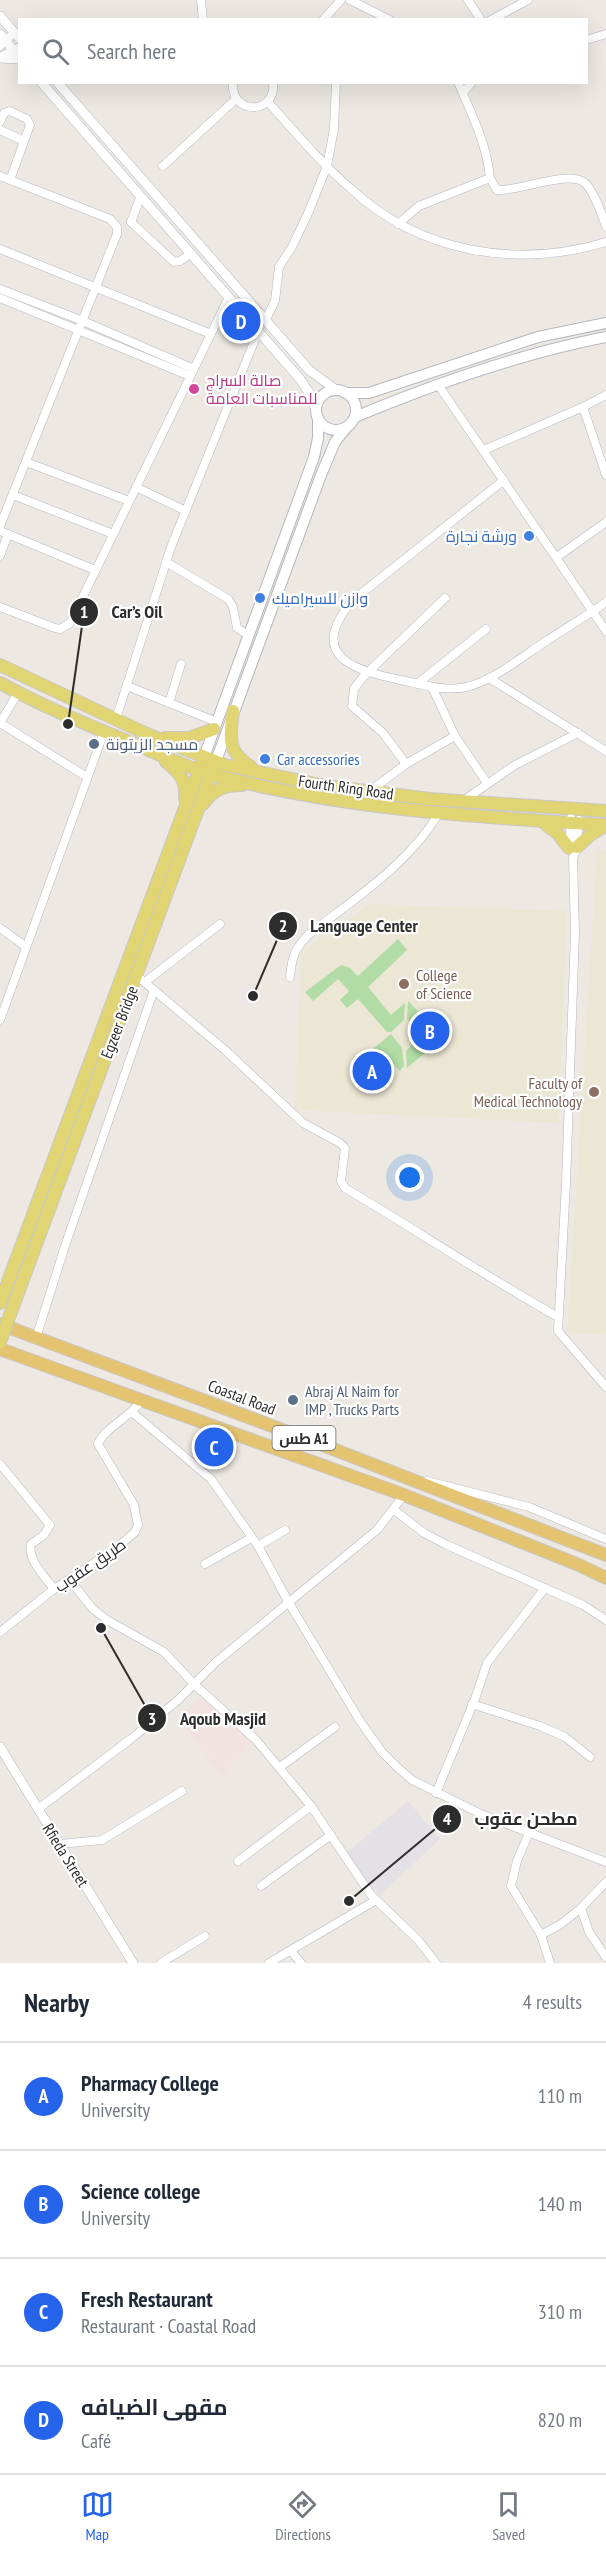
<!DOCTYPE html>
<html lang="en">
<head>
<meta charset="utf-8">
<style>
	:root { --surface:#fff; --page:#f2f2f3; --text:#1f2937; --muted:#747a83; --line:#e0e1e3; --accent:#2563eb }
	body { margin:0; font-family:"PT Sans Narrow",Cairo,sans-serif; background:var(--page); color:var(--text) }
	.you { position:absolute; left:410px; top:1178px; width:21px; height:21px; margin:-15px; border:4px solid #fff; border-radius:50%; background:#1a73e8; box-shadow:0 0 0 9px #1a73e833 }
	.badge { display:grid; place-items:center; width:39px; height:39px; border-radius:50%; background:var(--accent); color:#fff; font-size:20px; font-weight:700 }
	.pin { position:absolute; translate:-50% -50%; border:3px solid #fff; box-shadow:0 2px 6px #0006 }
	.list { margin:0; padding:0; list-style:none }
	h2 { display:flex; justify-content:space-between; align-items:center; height:78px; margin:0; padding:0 24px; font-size:26px }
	h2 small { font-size:20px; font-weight:400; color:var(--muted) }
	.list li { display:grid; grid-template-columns:39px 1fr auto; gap:18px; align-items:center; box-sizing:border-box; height:108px; padding:0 24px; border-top:2px solid var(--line) }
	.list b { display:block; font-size:22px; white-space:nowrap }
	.list p { margin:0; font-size:20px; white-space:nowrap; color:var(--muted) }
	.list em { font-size:20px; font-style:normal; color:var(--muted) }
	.icon { flex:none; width:33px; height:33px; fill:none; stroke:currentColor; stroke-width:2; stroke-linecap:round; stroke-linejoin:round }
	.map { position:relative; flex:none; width:606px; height:1963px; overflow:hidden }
	.search { position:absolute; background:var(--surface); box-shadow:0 6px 24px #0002; left:18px; right:18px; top:18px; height:66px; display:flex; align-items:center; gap:15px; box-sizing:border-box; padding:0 21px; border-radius:0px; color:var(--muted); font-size:22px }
	.sheet { height:510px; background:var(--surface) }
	nav { display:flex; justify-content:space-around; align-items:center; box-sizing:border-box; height:84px; border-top:2px solid var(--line); background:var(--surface); font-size:16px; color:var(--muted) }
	nav a { display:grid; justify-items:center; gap:3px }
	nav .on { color:var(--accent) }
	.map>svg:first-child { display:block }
	.industrial { fill:#e3e1e6 }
	.education { fill:#ece7d4 }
	.medical { fill:#f2e2e0 }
	.green { fill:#b1dca5 }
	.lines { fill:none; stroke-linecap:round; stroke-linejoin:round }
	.minor-casing { stroke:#b5b6bf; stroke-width:9 }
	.tertiary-casing { stroke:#b5b6bf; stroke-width:10 }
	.secondary-casing { stroke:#b5b6bf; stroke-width:12 }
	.primary-casing { stroke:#c8c8c8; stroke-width:14 }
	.trunk-casing { stroke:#c8c8c8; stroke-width:14 }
	.minor { stroke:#fff; stroke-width:8 }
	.tertiary { stroke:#fff; stroke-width:9 }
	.secondary { stroke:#fff; stroke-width:10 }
	.primary { stroke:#e0d473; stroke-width:12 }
	.trunk { stroke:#e5c471; stroke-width:12 }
	.primary-bridge-casing { stroke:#c8c8c8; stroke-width:14; stroke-linecap:butt }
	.primary-bridge { stroke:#e0d473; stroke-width:12 }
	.hotel-dot { fill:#d1479c; stroke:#fff; stroke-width:2 }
	.shop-dot { fill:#3f7fe0; stroke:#fff; stroke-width:2 }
	.service-dot { fill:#5c6f8a; stroke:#fff; stroke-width:2 }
	.education-dot { fill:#8d6e63; stroke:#fff; stroke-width:2 }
	.labels { text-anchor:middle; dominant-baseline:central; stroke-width:4.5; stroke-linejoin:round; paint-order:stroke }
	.shield { fill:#fff; stroke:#6c6c6c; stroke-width:1.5 }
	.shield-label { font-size:15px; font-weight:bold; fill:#2d2d2d }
	.hotel-label { font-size:16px; fill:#b23c85; stroke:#fff; text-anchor:start }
	.shop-label { font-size:16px; fill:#366cbe; stroke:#fff; text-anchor:start }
	.service-label { font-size:16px; fill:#4e5e75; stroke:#fff; text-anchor:start }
	.street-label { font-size:16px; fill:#2d2d2d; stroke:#fff }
	.education-label { font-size:16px; fill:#785e54; stroke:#fff; text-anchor:start }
	.leader { fill:none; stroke:#2d2d2d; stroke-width:2 }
	.callout-dot { fill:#2d2d2d; stroke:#fff; stroke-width:2 }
	.mark-label { font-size:18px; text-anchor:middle; font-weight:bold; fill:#fff }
	.callout-label { font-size:18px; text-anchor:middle; font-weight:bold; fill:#2d2d2d; stroke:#fff; stroke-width:4.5; stroke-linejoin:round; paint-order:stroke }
</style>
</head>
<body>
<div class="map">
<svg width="606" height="1963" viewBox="0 0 606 1963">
	<rect width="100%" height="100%" fill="#ede9e2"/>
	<polygon class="industrial" points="408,1801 440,1839 380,1895 363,1877 346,1853"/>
	<g class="education">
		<polygon points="597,850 606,850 606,1335 567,1333"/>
		<polygon points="370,904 567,911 559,1123 295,1110 301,952"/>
	</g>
	<polygon class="medical" points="199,1699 207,1700 254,1739 222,1776 178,1718"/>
	<g class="green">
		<polygon points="398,939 407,950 368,987 391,1015 405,1003 404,1020 391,1032 387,1032 358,999 347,1008 340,1000 349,991 338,979 313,1001 305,992 341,965 350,968 358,976"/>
		<polygon points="408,1001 438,1032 435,1035 421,1034 407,1019"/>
		<polygon points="391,1034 402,1048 404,1066 400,1071 387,1057 372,1071 361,1059"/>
		<polygon points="420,1036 435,1037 439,1041 407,1068 406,1051"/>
	</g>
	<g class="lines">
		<defs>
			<g id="minor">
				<polyline points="201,0 203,20"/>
				<polyline points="350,0 390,20"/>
				<polyline points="468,0 481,20"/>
				<polyline points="323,20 341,0"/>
				<polyline points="491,20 528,0"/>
				<polyline points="586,40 606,34"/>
				<polyline points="0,46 14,33"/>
				<polyline points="0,57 20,47"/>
				<path d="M233,82C230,116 277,115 273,82"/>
				<path d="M458,82C471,113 487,144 490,178"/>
				<polyline points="463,93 472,82"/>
				<path d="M268,102C294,131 320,162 350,188C420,253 516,269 606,242"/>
				<polyline points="0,122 4,113 10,111 27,119 30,125 10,180"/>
				<polyline points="0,130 24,141"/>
				<polyline points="163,166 236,99"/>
				<polyline points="0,176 110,219 117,227 117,234 0,526"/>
				<polyline points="131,222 174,262 180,261 190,254"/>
				<polyline points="131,222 140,198"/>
				<path d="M398,224L419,206L490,178L497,190C518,192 570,169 585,183C595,193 601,213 606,226"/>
				<polyline points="0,249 211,334"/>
				<polyline points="0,289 83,321 194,369"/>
				<polyline points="0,298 190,376"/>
				<polyline points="266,319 275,301 279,267 292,247 309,211 327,166 334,129 336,82"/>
				<polyline points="439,386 606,631"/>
				<polyline points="583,407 606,475"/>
				<polyline points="484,450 583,407 606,395"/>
				<polyline points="26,462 129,501"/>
				<path d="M504,480L352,601C305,658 357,671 405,681C428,686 450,693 473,685C500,676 524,655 548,640C567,627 587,616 606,602"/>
				<polyline points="136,487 186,511"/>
				<polyline points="13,495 113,534"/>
				<polyline points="0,531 95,570"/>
				<polyline points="0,556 8,534"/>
				<polyline points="557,557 606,522"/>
				<polyline points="166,562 228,599 233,607 237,628 248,635"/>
				<polyline points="0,607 55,628 60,629 70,623 229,297"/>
				<polyline points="489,678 606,751"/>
				<polyline points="417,684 486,629"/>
				<polyline points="127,686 217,722"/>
				<polyline points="432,687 455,736 487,783"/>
				<polyline points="169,703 181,664"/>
				<polyline points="116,719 171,547 258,332"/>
				<polyline points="0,723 87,777"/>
				<polyline points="0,723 18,693"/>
				<polyline points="406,764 383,733 352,706 354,689 363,677 445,598"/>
				<polyline points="370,791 406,764 455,736"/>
				<polyline points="463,801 515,765 578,733"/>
				<polyline points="579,820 576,851 573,858 575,932 566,1183 558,1331 606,1387"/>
				<polyline points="569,848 571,818"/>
				<polyline points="0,928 25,946"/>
				<path d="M136,975L225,1050L303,1123L340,1143L345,1148L341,1181L345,1188C416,1230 485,1276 558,1317"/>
				<path d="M290,977C292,957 294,950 308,935C354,899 409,864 439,813"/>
				<polyline points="145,982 220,924"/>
				<polyline points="0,1020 104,732"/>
				<polyline points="36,1338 66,1243 154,990"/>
				<polyline points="133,1413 211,1479 258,1546 289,1603 360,1721 382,1752 397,1767 412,1780 483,1815 606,1862"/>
				<path d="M0,1464L50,1525L44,1535L31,1544C27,1559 45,1577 54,1589"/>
				<polyline points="427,1481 529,1507 606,1539"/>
				<polyline points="394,1510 424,1533 447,1545 583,1605 606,1620"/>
				<polyline points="258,1546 285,1530"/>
				<polyline points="205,1564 251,1538"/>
				<polyline points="70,1580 92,1608 107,1620 164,1652 194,1684 256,1740 311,1806 371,1895 418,1940 436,1963"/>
				<path d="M0,1632L54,1589L115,1549L135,1532L138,1525L134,1505L98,1444C104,1428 131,1417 142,1400"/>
				<polyline points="472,1704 540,1726 565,1737 590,1757"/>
				<polyline points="280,1767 335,1727"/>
				<polyline points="436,1793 475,1699 487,1663 545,1588"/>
				<polyline points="38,1809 132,1738 177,1701 216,1662 377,1530 404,1495"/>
				<polyline points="529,1833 517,1861 511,1886 541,1935"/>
				<polyline points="60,1844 102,1840 182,1791"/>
				<polyline points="238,1861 311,1806"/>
				<polyline points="606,1882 581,1908 589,1932 606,1957"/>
				<polyline points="261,1886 331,1835"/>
				<polyline points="291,1951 301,1963"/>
				<polyline points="161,1963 205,1936"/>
				<polyline points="269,1963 376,1900"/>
				<polyline points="550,1963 541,1935 561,1924 581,1908"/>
			</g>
			<g id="tertiary">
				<polyline points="0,16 20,39"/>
				<polyline points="0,34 20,58"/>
				<polyline points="0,58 20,59"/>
				<polyline points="41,82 300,379 310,394 316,410"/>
				<polyline points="57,82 309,370 336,390"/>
				<polyline points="0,1747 133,1963"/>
			</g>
			<g id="secondary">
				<circle cx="336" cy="410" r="20"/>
				<polyline points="345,393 369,393 538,337 606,323"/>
				<path d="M355,417C436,383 520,354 606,337"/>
				<polyline points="204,757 314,457 318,438 318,418"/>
				<polyline points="216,761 321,475 335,442 347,427"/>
			</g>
			<g id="primary">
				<polyline points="0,665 149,735 225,765 325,786 430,799 606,811"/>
				<path d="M0,683C44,707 90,726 137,745C163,756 190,769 218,776C344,809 476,817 606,825"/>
				<path d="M233,711C230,739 226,750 251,767"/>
				<polyline points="164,738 189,738 214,729"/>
				<path d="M166,762C180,772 187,782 185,799"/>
				<path d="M203,804C213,789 225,785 242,785"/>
				<polyline points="543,822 557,833 569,848"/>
				<polyline points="577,847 590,835 606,825"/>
				<polyline points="22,1282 213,769"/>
				<polyline points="0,1303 201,765"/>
			</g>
			<g id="trunk">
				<polyline points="0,1324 325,1446 606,1555"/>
				<polyline points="0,1349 404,1495 579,1565 606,1578"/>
			</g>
		</defs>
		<use href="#minor" class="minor-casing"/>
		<use href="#tertiary" class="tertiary-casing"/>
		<use href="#secondary" class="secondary-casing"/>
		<use href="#primary" class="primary-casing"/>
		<use href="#trunk" class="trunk-casing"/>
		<use href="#minor" class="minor"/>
		<use href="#tertiary" class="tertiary"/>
		<use href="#secondary" class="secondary"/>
		<use href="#primary" class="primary"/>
		<use href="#trunk" class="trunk"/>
		<defs>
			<polyline id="primary-bridge" points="0,1342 22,1282"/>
		</defs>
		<use href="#primary-bridge" class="primary-bridge-casing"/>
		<use href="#primary-bridge" class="primary-bridge"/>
	</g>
	<circle class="hotel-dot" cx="194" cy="389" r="6"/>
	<g class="shop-dot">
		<circle cx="529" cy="536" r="6"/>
		<circle cx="260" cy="598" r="6"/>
		<circle cx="265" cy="759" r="6"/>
	</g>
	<g class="service-dot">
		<circle cx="94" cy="744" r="6"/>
		<circle cx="293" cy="1400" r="6"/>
	</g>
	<g class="education-dot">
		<circle cx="404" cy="984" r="6"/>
		<circle cx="594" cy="1092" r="6"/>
	</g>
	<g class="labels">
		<rect class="shield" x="272.5" y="1426" width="63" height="24" rx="4.5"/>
		<g class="shield-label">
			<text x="304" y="1438">طس A1</text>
		</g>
		<g class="hotel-label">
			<text x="206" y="380">صالة السراج<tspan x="206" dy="18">للمناسبات العامة</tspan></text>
		</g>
		<g class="shop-label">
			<text x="517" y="536" text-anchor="end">ورشة نجارة</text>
			<text x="272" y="598">وازن للسيراميك</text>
			<text x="277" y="759">Car accessories</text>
		</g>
		<g class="service-label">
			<text x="106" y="744">مسجد الزيتونة</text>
			<text x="305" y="1391">Abraj Al Naim for<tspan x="305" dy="18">IMP , Trucks Parts</tspan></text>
		</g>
		<g class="street-label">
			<text transform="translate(346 787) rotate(8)">Fourth Ring Road</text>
			<text transform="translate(119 1022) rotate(-69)">Egzeer Bridge</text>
			<text transform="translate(242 1397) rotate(21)">Coastal Road</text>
			<text transform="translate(90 1565) rotate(-34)">طريق عقوب</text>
			<text transform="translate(66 1855) rotate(58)">Rfieda Street</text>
		</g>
		<g class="education-label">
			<text x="416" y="975">College<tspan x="416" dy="18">of Science</tspan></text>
			<text x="582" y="1083" text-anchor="end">Faculty of<tspan x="582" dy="18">Medical Technology</tspan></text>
		</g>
	</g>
	<path class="leader" d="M68 724L84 612M253 996L283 926M101 1628L152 1718M349 1901L447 1819"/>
	<g class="callout-dot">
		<circle cx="68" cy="724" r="6"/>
		<circle cx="253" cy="996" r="6"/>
		<circle cx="101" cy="1628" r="6"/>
		<circle cx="349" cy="1901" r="6"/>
		<circle cx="84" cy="612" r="15"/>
		<circle cx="283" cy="926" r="15"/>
		<circle cx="152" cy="1718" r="15"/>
		<circle cx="447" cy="1819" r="15"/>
	</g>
	<g class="mark-label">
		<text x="84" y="618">1</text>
		<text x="283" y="932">2</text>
		<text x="152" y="1725">3</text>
		<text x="447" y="1825">4</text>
	</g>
	<g class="callout-label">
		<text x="137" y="618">Car’s Oil</text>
		<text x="364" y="932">Language Center</text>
		<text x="223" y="1725">Aqoub Masjid</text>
		<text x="526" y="1825">مطحن عقوب</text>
	</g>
</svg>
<div class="you"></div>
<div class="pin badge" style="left:372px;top:1071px">A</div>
<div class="pin badge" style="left:430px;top:1031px">B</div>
<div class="pin badge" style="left:214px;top:1447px">C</div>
<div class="pin badge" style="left:241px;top:321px">D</div>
<div class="search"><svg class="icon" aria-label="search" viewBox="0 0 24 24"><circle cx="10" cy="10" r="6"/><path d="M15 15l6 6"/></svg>Search here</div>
</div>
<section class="sheet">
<h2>Nearby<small>4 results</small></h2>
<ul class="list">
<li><span class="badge">A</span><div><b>Pharmacy College</b><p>University</p></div><em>110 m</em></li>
<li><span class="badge">B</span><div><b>Science college</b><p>University</p></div><em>140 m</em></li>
<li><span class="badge">C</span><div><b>Fresh Restaurant</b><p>Restaurant · Coastal Road</p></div><em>310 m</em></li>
<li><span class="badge">D</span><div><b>مقهى الضيافه</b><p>Café</p></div><em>820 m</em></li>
</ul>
</section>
<nav>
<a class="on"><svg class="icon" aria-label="map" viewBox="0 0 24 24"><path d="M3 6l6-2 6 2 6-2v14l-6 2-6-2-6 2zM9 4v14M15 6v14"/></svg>Map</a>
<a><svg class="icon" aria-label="directions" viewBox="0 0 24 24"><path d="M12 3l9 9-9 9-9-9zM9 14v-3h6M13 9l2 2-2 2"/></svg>Directions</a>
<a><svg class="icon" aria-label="saved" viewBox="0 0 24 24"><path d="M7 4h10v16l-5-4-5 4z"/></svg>Saved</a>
</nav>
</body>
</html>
